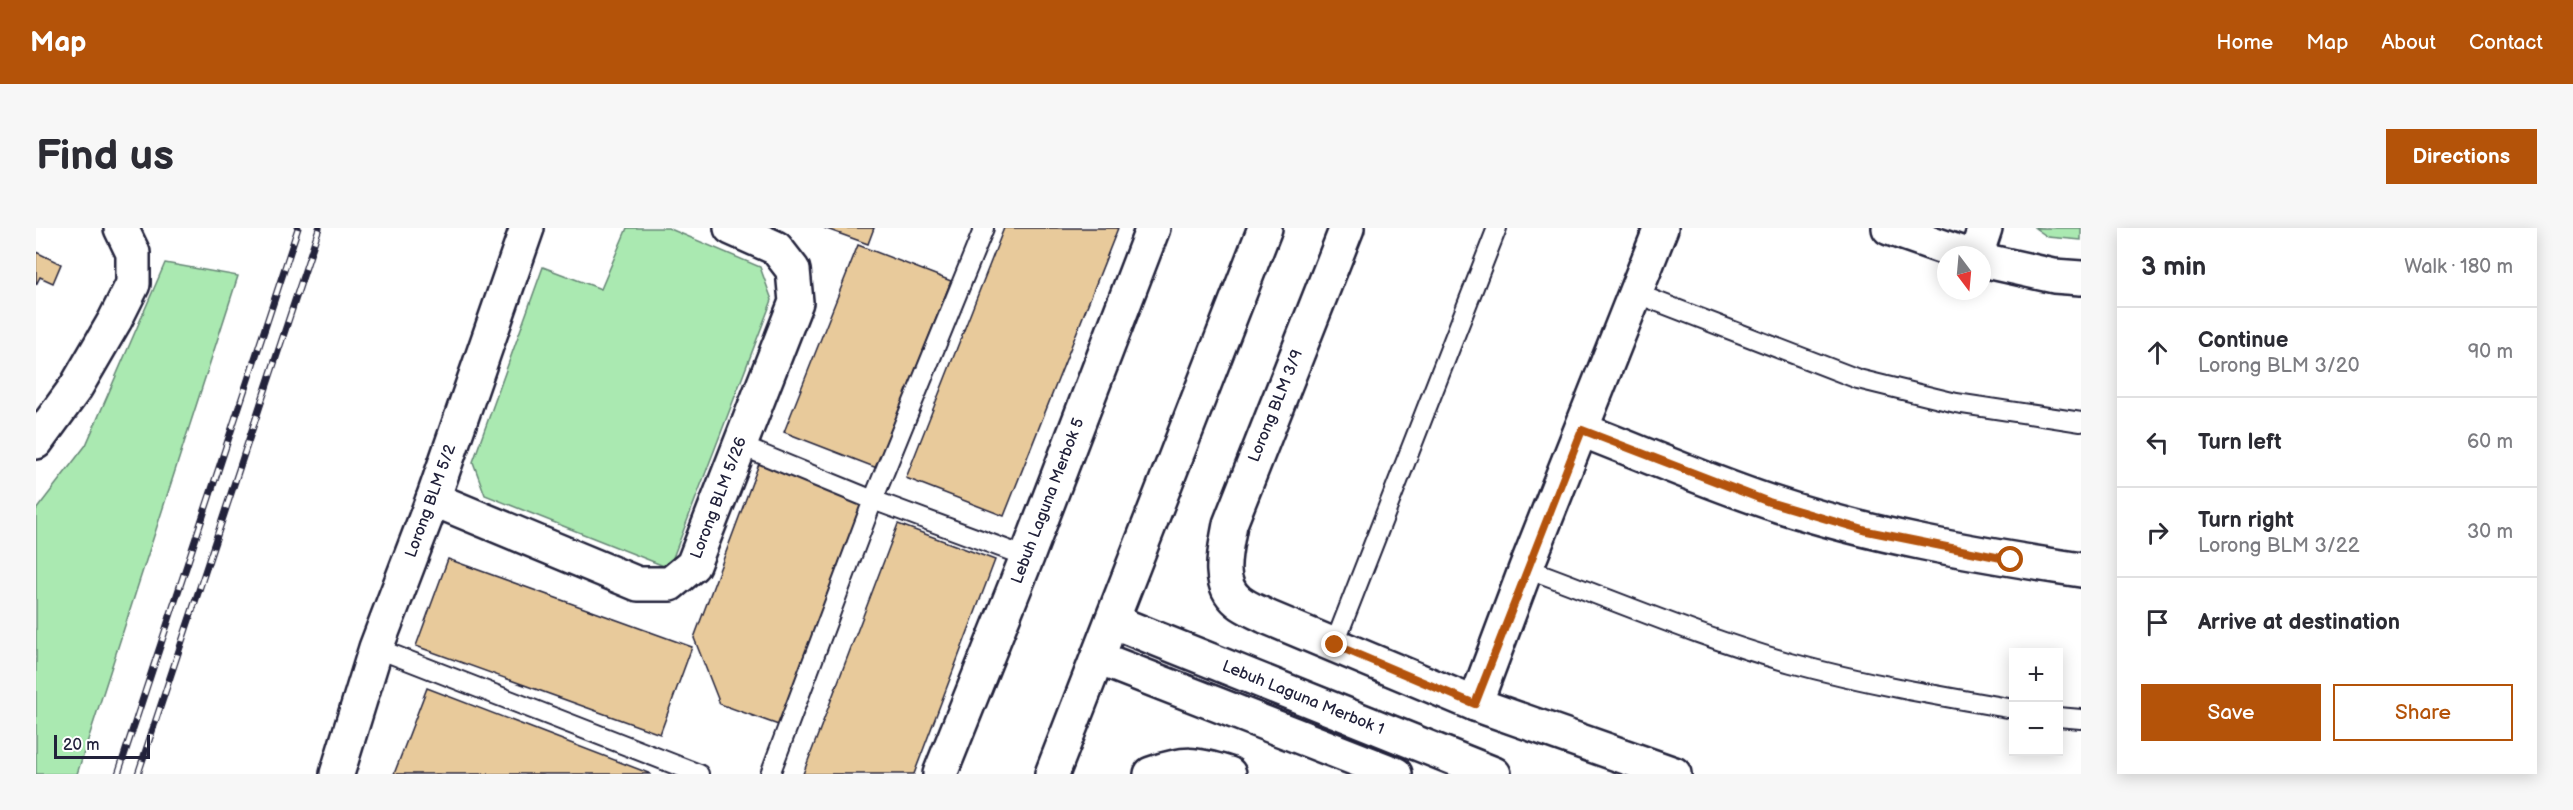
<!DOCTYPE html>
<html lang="en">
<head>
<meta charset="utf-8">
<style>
	:root { --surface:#fff; --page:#f7f7f7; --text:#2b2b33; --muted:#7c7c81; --line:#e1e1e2; --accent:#b45309 }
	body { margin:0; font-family:"Balsamiq Sans",sans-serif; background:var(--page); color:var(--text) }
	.controls { position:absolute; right:18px; bottom:18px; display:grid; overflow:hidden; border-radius:0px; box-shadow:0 3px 15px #0003 }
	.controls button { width:54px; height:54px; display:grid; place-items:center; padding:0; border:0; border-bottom:2px solid var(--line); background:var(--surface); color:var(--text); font:30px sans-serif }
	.compass { position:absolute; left:1901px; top:18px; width:54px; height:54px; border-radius:50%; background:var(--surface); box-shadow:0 3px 15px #0003; rotate:164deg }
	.scale { position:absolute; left:18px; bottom:15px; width:96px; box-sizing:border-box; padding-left:6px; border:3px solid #22223b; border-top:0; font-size:16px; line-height:21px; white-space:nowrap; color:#22223b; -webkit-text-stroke:4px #fff; paint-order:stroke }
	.stop { position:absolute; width:18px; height:18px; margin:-14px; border:4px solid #b45309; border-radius:50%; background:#fff }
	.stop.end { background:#b45309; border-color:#fff; box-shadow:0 2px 6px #0008 }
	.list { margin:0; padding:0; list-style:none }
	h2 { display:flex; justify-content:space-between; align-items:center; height:78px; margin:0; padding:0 24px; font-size:26px }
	h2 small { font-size:20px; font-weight:400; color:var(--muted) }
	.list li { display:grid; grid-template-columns:39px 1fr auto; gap:18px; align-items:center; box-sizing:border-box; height:90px; padding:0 24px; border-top:2px solid var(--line) }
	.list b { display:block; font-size:22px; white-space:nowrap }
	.list p { margin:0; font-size:20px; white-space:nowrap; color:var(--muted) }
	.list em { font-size:20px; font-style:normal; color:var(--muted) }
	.actions { display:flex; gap:12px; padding:18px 24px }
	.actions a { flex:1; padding:14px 0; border:2px solid var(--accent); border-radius:0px; text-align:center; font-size:21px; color:var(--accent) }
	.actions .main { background:var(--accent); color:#fff }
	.icon { flex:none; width:33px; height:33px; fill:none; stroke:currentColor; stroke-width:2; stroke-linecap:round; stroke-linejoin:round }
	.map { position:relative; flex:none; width:2045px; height:546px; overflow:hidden; border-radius:0px }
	header { display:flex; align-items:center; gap:36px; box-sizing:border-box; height:84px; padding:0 30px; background:var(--accent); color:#fff }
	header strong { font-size:28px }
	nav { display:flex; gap:33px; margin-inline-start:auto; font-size:21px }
	.intro { display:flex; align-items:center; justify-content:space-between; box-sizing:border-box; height:144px; padding:0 36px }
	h1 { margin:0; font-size:42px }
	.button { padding:15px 27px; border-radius:0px; background:var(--accent); color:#fff; font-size:21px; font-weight:700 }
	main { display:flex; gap:36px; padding:0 36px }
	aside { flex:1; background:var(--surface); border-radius:0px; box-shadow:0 3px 15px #0003 }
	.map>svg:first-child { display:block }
	.green { fill:#aae9b1; stroke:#668676; stroke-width:1.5 }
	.building { fill:#e8ca9b; stroke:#22223b; stroke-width:1.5 }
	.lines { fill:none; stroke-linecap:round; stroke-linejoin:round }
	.service-casing { stroke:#22223b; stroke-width:22 }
	.minor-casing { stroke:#22223b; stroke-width:38 }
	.tertiary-casing { stroke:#22223b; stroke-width:38 }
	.service { stroke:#fff; stroke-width:18 }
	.minor { stroke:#fff; stroke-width:33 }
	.tertiary { stroke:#fff; stroke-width:33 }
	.rail-casing { stroke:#22223b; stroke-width:7 }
	.rail { stroke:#fff; stroke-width:4.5; stroke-dasharray:14; stroke-linecap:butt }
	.route { stroke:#b45309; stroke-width:8 }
	.labels { text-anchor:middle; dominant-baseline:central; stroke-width:4.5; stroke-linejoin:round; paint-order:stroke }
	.street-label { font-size:16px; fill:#22223b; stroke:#fff }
</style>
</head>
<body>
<header>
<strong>Map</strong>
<nav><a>Home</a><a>Map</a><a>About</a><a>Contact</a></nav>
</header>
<div class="intro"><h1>Find us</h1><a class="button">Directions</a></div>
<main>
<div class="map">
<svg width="2045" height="546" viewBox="0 0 2045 546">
	<rect width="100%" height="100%" fill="#fff"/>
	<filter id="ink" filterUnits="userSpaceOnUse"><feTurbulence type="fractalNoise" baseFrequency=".0167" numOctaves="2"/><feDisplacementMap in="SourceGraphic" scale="12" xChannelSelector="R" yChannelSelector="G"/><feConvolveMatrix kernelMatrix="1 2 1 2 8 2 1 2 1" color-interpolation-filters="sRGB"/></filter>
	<g filter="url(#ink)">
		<g class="green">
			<polygon points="591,0 632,0 724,39 736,72 633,340 449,267 437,234 507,39 565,61"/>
			<polygon points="1999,0 2045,0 2045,12 2012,9"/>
			<polygon points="129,35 202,48 41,546 0,546 0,282 50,217"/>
		</g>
		<g class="building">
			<polygon points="788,0 838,0 832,16"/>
			<polygon points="968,0 1082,0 968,288 870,250"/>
			<polygon points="822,17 915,53 841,240 748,204"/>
			<polygon points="0,24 25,36 17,55 4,49 0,57"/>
			<polygon points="724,233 832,273 748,499 684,476 658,410"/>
			<polygon points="862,296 959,332 878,546 767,546"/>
			<polygon points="412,331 656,419 624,506 380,418"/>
			<polygon points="391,460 615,546 358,546"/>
		</g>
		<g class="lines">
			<defs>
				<g id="service">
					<polyline points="1599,65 1822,151 1920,175 2045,194"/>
					<polyline points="703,217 837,272 991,329"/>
					<path d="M1490,340C1578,372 1665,410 1755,435C1828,455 1903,468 1978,481"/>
					<polyline points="1298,417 1461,0"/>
					<polyline points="340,420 663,546"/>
					<polyline points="2022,489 2045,491"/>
					<polyline points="734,546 837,272 948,0"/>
				</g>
				<g id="minor">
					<path d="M1311,0L1194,296C1190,321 1179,354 1202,373C1210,380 1222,384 1231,389L1439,476L1638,546"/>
					<polyline points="1853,0 1930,27"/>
					<polyline points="1940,27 1949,0"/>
					<polyline points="1946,32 2018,48 2045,50"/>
					<path d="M1546,202C1608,226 1670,253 1733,274C1834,308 1940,326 2045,342"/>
					<polyline points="0,214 40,159 79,92 97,56 97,25 85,0"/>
					<polyline points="397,271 602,356 634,356 657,337 760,74 757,42 740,20 695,0"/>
					<polyline points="1439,476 1490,340 1625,0"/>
					<polyline points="301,546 340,420 397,271 491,0"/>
					<polyline points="904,546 991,329 1117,0"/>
					<path d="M1115,546C1149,534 1159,535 1193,546"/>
				</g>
				<g id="tertiary">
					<polyline points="1076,393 1458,546"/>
					<polyline points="1062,430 1359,546"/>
					<polyline points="1016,546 1229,0"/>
				</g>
			</defs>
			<use href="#service" class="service-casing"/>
			<use href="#minor" class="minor-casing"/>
			<use href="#tertiary" class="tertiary-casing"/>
			<use href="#service" class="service"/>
			<use href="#minor" class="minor"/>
			<use href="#tertiary" class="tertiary"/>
			<defs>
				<g id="rail">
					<polyline points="82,546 262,0"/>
					<polyline points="102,546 283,0"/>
				</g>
			</defs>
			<use href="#rail" class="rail-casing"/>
			<use href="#rail" class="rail"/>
		</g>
	</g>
	<g class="lines" filter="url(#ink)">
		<polyline class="route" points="1299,417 1439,476 1546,202 1733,274 1831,303 1975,332"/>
	</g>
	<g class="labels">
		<g class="street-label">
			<text transform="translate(1240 178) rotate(-68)">Lorong BLM 3/9</text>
			<text transform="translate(683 270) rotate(-69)">Lorong BLM 5/26</text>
			<text transform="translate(395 273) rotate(-70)">Lorong BLM 5/2</text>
			<text transform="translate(1012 273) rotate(-69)">Lebuh Laguna Merbok 5</text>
			<text transform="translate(1267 470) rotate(22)">Lebuh Laguna Merbok 1</text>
		</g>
	</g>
</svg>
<div class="controls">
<button>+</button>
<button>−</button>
</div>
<svg class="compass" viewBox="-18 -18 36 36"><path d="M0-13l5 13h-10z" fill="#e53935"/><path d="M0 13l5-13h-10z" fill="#7c7c81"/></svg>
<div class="scale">20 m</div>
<div class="stop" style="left:1975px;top:332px"></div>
<div class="stop end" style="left:1299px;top:417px"></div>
</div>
<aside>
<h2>3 min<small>Walk · 180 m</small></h2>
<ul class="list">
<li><svg class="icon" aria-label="ahead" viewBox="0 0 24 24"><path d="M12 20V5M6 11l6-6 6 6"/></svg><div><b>Continue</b><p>Lorong BLM 3/20</p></div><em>90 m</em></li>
<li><svg class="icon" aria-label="left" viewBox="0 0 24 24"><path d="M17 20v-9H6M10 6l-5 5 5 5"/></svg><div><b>Turn left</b></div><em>60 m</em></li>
<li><svg class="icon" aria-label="right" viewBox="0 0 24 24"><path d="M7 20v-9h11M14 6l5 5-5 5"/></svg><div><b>Turn right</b><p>Lorong BLM 3/22</p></div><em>30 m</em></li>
<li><svg class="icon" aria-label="arrive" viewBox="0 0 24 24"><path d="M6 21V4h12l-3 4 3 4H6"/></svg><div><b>Arrive at destination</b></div></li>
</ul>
<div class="actions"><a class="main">Save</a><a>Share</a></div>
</aside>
</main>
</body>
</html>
